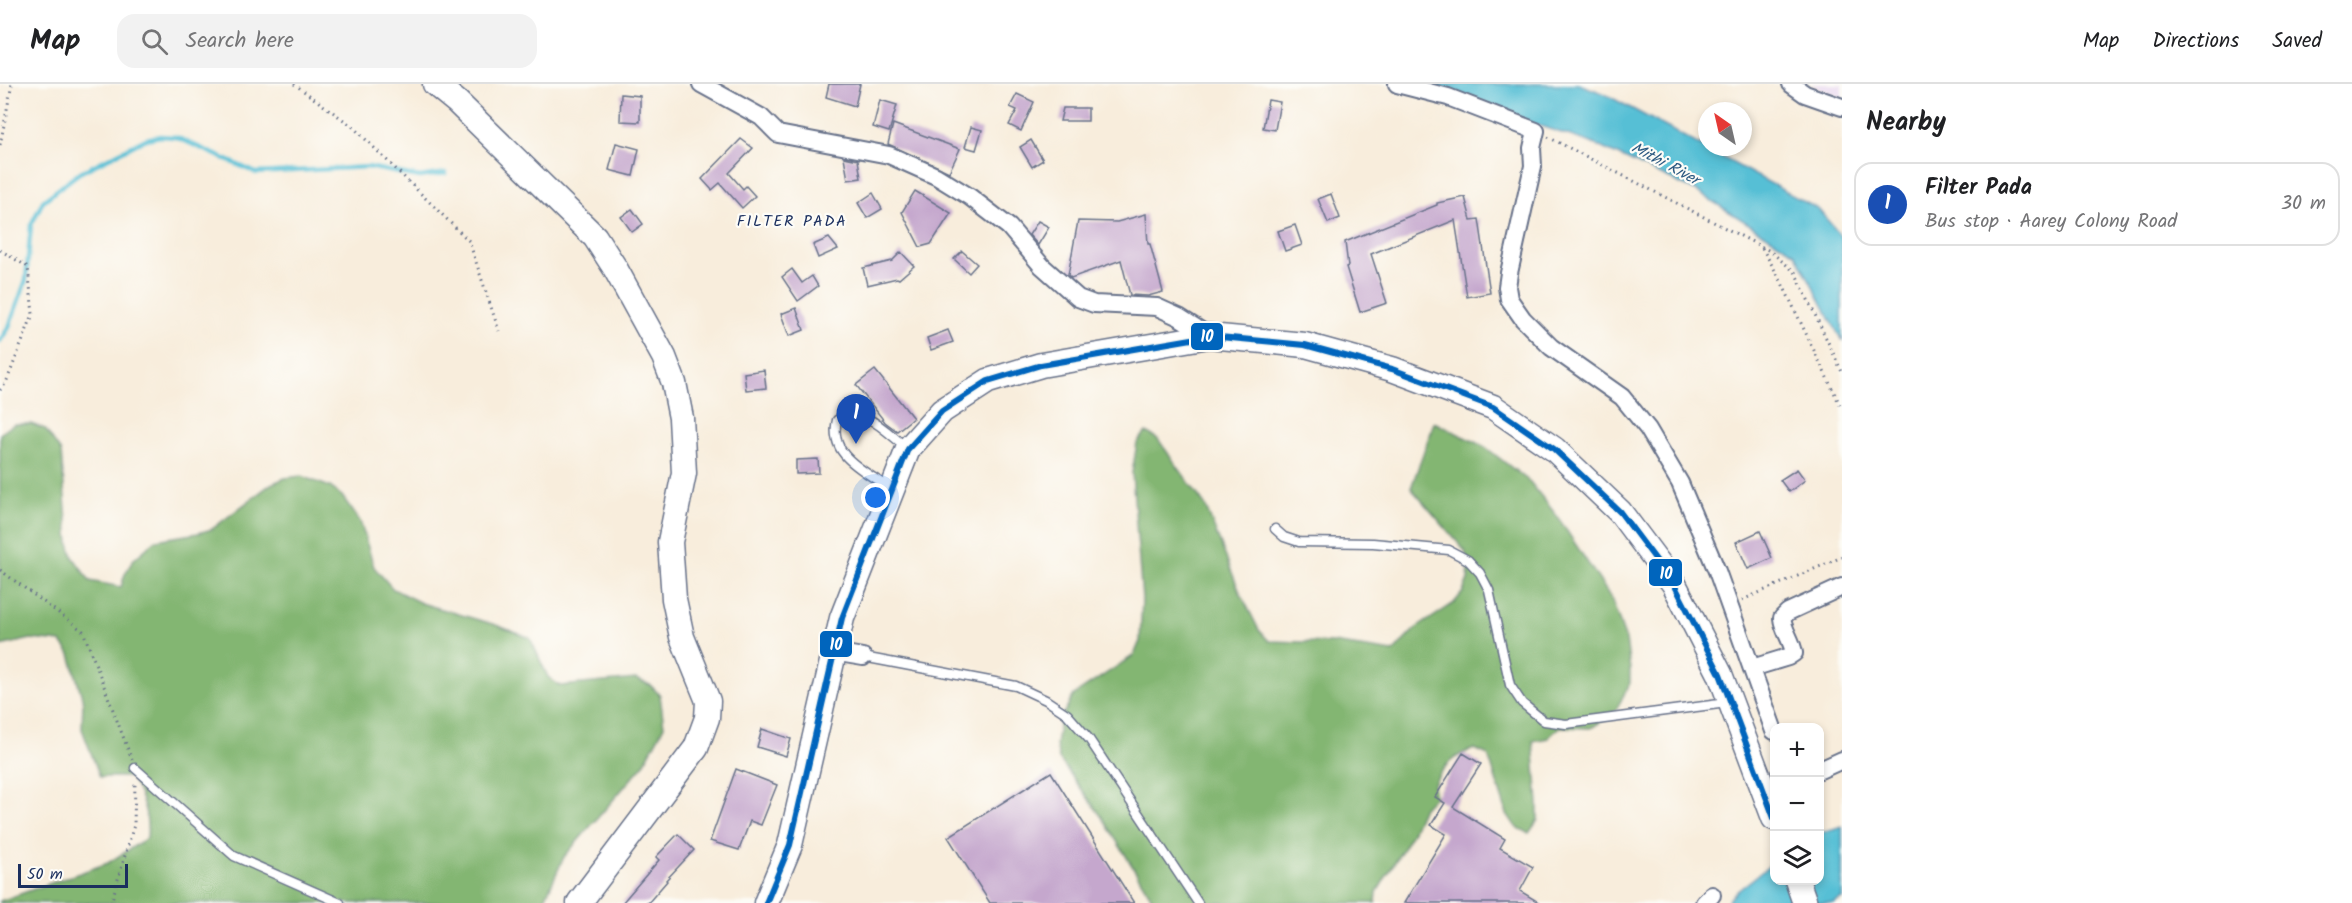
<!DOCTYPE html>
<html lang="en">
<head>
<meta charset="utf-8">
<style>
	:root { --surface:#fff; --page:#f2f2f2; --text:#202124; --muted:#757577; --line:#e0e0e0; --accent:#c8321e }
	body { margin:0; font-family:Kalam,sans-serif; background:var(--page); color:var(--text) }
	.controls { position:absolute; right:18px; bottom:18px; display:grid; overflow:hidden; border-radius:12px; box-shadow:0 3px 9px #0003 }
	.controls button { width:54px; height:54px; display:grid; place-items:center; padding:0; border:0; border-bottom:2px solid var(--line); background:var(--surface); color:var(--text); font:30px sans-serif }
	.compass { position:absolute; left:1698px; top:18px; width:54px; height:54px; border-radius:50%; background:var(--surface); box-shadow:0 3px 9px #0003; rotate:326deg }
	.scale { position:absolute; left:18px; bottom:15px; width:110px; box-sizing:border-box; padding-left:6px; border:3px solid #1b2f5e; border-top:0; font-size:16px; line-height:21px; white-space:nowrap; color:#1b2f5e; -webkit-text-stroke:4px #fdfcf7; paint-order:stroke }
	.you { position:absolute; left:876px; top:414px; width:21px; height:21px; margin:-15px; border:4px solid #fff; border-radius:50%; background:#1a73e8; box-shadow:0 0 0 9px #1a73e833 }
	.badge { display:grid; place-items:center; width:39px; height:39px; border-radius:50%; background:var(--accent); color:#fff; font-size:20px; font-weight:700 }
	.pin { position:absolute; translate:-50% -50px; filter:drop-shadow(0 2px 3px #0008) }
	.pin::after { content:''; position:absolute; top:32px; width:21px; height:18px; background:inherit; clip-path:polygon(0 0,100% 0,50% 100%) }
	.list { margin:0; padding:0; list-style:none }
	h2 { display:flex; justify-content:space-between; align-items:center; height:78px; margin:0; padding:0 24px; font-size:26px }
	h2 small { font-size:20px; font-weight:400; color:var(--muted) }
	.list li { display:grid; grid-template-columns:39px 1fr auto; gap:18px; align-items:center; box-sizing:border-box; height:84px; margin:0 12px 12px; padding:0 12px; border:2px solid var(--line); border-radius:18px }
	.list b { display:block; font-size:22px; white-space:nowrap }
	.list p { margin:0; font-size:20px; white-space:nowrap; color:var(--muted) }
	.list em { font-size:20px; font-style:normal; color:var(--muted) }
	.icon { flex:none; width:33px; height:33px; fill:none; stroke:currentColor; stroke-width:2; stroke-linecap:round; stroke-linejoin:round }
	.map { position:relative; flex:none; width:1842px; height:819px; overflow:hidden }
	header { display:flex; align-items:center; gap:36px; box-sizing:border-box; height:84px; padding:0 30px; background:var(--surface); border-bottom:2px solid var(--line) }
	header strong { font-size:28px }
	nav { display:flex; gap:33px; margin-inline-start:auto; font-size:21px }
	.search { width:420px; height:54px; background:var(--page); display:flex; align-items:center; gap:15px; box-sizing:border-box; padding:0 21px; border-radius:18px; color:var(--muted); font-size:22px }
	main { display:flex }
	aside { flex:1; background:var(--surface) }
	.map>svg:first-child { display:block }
	.built { fill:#e6d3f0 }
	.forest { fill:#83b672; stroke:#4f7268; stroke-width:1.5 }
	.water { fill:#57bfd5; stroke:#39779a; stroke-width:1.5 }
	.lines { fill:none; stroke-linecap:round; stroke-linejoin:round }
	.stream { stroke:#57bfd5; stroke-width:4.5 }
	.building { fill:#c5a7cd }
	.lane-casing { stroke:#68728a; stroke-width:11 }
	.street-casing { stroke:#68728a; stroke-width:20 }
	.secondary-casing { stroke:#68728a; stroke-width:27 }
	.path { stroke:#68728a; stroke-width:3; stroke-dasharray:1.5 4.5; stroke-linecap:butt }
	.lane { stroke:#fff; stroke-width:8 }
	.street { stroke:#fff; stroke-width:16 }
	.secondary { stroke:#fff; stroke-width:24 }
	.bus-1-casing { stroke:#fdfcf7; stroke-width:10 }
	.bus-1 { stroke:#0065bd; stroke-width:6 }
	.labels { text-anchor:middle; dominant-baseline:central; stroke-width:4.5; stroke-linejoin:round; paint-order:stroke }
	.water-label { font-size:16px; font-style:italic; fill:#2d5a82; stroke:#fdfcf7 }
	.neighbourhood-label { font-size:16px; letter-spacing:1.5px; fill:#1b2f5e; stroke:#fdfcf7 }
	.line-badge { stroke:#fdfcf7; stroke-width:2 }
	.badge-label { font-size:16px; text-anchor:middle; font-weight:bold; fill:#fff }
</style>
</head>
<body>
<header>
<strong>Map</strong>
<div class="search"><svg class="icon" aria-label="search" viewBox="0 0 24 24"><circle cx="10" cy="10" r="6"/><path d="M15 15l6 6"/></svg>Search here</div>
<nav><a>Map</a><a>Directions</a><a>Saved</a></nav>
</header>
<main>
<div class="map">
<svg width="1842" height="819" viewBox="0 0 1842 819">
	<rect width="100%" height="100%" fill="#fdfcf7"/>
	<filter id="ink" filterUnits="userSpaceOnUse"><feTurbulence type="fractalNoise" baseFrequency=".0167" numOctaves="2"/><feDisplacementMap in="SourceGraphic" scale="12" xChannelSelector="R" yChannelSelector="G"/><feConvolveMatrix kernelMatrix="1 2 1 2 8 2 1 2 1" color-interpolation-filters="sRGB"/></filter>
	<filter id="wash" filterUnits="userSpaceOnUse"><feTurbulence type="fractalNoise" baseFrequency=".008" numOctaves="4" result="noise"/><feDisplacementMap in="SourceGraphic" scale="24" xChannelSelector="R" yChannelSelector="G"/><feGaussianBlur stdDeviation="1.35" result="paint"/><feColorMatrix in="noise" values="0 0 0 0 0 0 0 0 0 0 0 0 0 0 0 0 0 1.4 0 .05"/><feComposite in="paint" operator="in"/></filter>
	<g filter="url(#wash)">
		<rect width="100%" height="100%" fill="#f8eddc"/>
		<polygon class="built" points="1812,0 1842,0 1842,14 1813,1"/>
		<g class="forest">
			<path d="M1434,338L1485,363L1530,398L1557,432L1611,514L1626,556L1630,585V599L1616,626L1604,636L1591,644L1559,643L1548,654L1533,657L1538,719V736L1529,749L1516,743L1507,730L1488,671L1475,665C1453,671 1443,682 1433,702L1435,713L1423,723L1411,751L1377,808L1376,819H1155L1102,733L1059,675L1056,661L1060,635L1074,611L1134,571L1140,557L1142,515L1132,389L1137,359L1146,348L1158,355L1205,421L1239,506L1259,546L1269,557L1333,559L1393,568L1415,545L1454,519L1463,508L1468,495L1469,481L1465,467L1411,404Z"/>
			<path d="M14,340H31L45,345L61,368L69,459L73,473L90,497L121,503L125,490L133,476L156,456L198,449L212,445L271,400L285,394L301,392L330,403L342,412L360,437L374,483L393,505L421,519L496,541L530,554L548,593L560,602L636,595L650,601L660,611L664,642L644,680L564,773L543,819H0V817L108,779L147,754C149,732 142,711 130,693H100L82,645L83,617L70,570L61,558L31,555L0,562V350Z"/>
		</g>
		<g class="water">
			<polygon points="1411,0 1579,0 1603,9 1818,125 1842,153 1842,257 1795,169 1696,107 1589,58"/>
			<polygon points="1842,742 1842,814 1833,819 1726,819 1735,809 1774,778 1774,796 1820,796 1820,749"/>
		</g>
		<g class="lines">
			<polyline class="stream" points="0,257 9,243 26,196 31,141 43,117 79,89 146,55 160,52 176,53 256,89 368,83 420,93 446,89"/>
		</g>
		<g id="blocks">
			<g class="building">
				<polygon points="829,0 860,0 855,22 826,13"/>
				<polygon points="621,10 640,12 640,38 620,37"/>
				<polygon points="1017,10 1034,18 1021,47 1009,41 1017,26 1010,23"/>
				<polygon points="880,16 897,21 889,48 873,43"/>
				<polygon points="1268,16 1280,18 1275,46 1263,44"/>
				<polygon points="1063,24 1088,24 1088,37 1060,37"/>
				<polygon points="893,40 960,65 949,88 888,60"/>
				<polygon points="971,43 982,46 976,66 965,63"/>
				<polygon points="741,55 753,64 729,89 743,105 746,102 755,112 742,124 720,99 712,106 702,95"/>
				<polygon points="1031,56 1043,76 1032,83 1020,63"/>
				<polygon points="616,59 639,65 633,92 609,86"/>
				<polygon points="844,73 858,76 861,94 848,96"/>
				<polygon points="915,107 951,129 931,160 920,163 902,128"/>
				<polygon points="873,109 882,125 867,134 858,119"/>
				<polygon points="1331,110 1340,134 1328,139 1318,115"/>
				<polygon points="1465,113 1471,136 1479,135 1490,209 1467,213 1455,136 1371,170 1387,219 1360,228 1346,183 1348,182 1345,158 1437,121 1437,119"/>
				<polygon points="632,125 643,140 632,148 621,133"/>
				<polygon points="1146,130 1148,160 1150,160 1163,208 1148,212 1130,211 1121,176 1071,194 1068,191 1078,137 1117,138"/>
				<polygon points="1038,137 1049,143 1038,161 1029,151"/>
				<polygon points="1295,141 1302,161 1285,167 1278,147"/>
				<polygon points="829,154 838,165 818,174 813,161"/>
				<polygon points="962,167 977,180 969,189 954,175"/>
				<polygon points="901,168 914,182 899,195 897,194 867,201 863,184 892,177"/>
				<polygon points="792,185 802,199 812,192 818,202 798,217 782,193"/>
				<polygon points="796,224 804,246 789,252 781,230"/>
				<polygon points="948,246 953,258 931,266 927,254"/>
				<polygon points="764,286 766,304 746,306 744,289"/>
				<polygon points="875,286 913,334 897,347 885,338 856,301"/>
				<polygon points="818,375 819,389 796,390 796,376"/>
				<polygon points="1797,385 1805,396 1789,408 1780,396"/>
				<polygon points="1760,447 1772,474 1748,485 1736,458"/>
				<polygon points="762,645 791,655 786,672 757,663"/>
				<polygon points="1463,669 1481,680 1453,723 1505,755 1500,764 1533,783 1520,807 1540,819 1404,819 1446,750 1431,741 1445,719 1435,713"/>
				<polygon points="736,685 777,701 761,741 750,737 739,766 710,757"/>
				<polygon points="1051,688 1134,819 990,819 948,753"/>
				<polygon points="678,750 694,766 666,796 667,797 648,819 622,819 659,776 656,773"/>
			</g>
		</g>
	</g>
	<g filter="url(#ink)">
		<use href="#blocks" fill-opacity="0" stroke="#68728a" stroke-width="1.5"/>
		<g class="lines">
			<defs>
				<g id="lane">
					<path d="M889,404C864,386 828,372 837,336C862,319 886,348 906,363"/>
					<polyline points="1275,445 1284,453 1299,458 1373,459 1449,466 1468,476 1480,489 1489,506 1510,601 1522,619 1544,637 1566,640 1727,619"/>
					<polyline points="863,573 1016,602 1046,616 1067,630 1089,655 1198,819"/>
					<polyline points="135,684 234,772 340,819"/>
				</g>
				<g id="street">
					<polyline points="701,0 761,33 778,50 889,71 936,92 970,113 1009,143 1042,182 1078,214 1094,220 1157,223 1179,233 1209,252"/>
					<polyline points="1397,0 1448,13 1536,47 1532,64 1533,82 1509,189 1507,203 1509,215 1523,235 1551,263 1622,313 1648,345 1680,399 1717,487 1774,647"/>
					<polyline points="1791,0 1805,10 1842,23"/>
					<polyline points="833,568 863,573"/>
					<path d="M1752,584L1788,573L1794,569C1792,556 1783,546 1782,534L1788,528L1842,503"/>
					<polyline points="1820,686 1842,676"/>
					<polyline points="1704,819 1712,811"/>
				</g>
				<g id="secondary">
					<polyline points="435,0 457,18 595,153 615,184 664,273 674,299 681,334 684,389 670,458 674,515 682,553 708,617 707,634 696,664 579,819"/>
					<polyline points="1797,796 1805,819"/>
					<polyline points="766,819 790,761 842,534 908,365 942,327 988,297 1041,281 1209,252 1305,261 1392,285 1493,323 1554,365 1620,428 1674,500 1720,590 1774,734"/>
				</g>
			</defs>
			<use href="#lane" class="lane-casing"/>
			<use href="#street" class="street-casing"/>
			<use href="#secondary" class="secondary-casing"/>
			<g class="path">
				<polyline points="294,0 352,42 469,157 499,247"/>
				<polyline points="1548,53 1770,167 1795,188 1842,288"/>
				<polyline points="0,61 12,0"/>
				<polyline points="1762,164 1780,195 1842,325"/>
				<polyline points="0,166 28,183 33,230 6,299 0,306"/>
				<polyline points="0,486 83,547 132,676"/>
				<polyline points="1742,516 1842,473"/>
				<polyline points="111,819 134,741 135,700"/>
			</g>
			<use href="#lane" class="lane"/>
			<use href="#street" class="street"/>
			<use href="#secondary" class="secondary"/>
			<defs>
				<polyline id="bus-1" points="766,819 790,761 842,534 908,365 942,327 988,297 1041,281 1209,252 1305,261 1392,285 1493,323 1554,365 1620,428 1674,500 1720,590 1774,734"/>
			</defs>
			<use href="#bus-1" class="bus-1-casing"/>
			<use href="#bus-1" class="bus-1"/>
		</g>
	</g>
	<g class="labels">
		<g class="water-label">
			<text transform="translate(1665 80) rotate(28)">Mithi River</text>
		</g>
		<g class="neighbourhood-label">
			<text x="792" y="137">FILTER PADA</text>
		</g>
	</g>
	<g class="line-badge">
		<rect x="1190" y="238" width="34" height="29" rx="6" fill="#0065bd"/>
		<rect x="1648" y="474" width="35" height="29" rx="6" fill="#0065bd"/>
		<rect x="819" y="546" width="34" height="28" rx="6" fill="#0065bd"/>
	</g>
	<g class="badge-label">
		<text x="1207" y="258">10</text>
		<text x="1666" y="495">10</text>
		<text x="836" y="566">10</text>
	</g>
</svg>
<div class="controls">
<button>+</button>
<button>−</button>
<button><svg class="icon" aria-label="layers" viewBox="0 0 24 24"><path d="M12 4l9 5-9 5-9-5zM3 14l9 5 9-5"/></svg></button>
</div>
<svg class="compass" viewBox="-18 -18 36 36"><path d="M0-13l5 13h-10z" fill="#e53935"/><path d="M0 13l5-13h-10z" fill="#757577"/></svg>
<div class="scale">50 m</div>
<div class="you"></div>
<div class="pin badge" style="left:856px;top:360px;background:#1a4fb4">1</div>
</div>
<aside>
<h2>Nearby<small></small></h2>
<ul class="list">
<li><span class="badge" style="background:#1a4fb4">1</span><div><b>Filter Pada</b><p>Bus stop · Aarey Colony Road</p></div><em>30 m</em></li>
</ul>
</aside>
</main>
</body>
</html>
